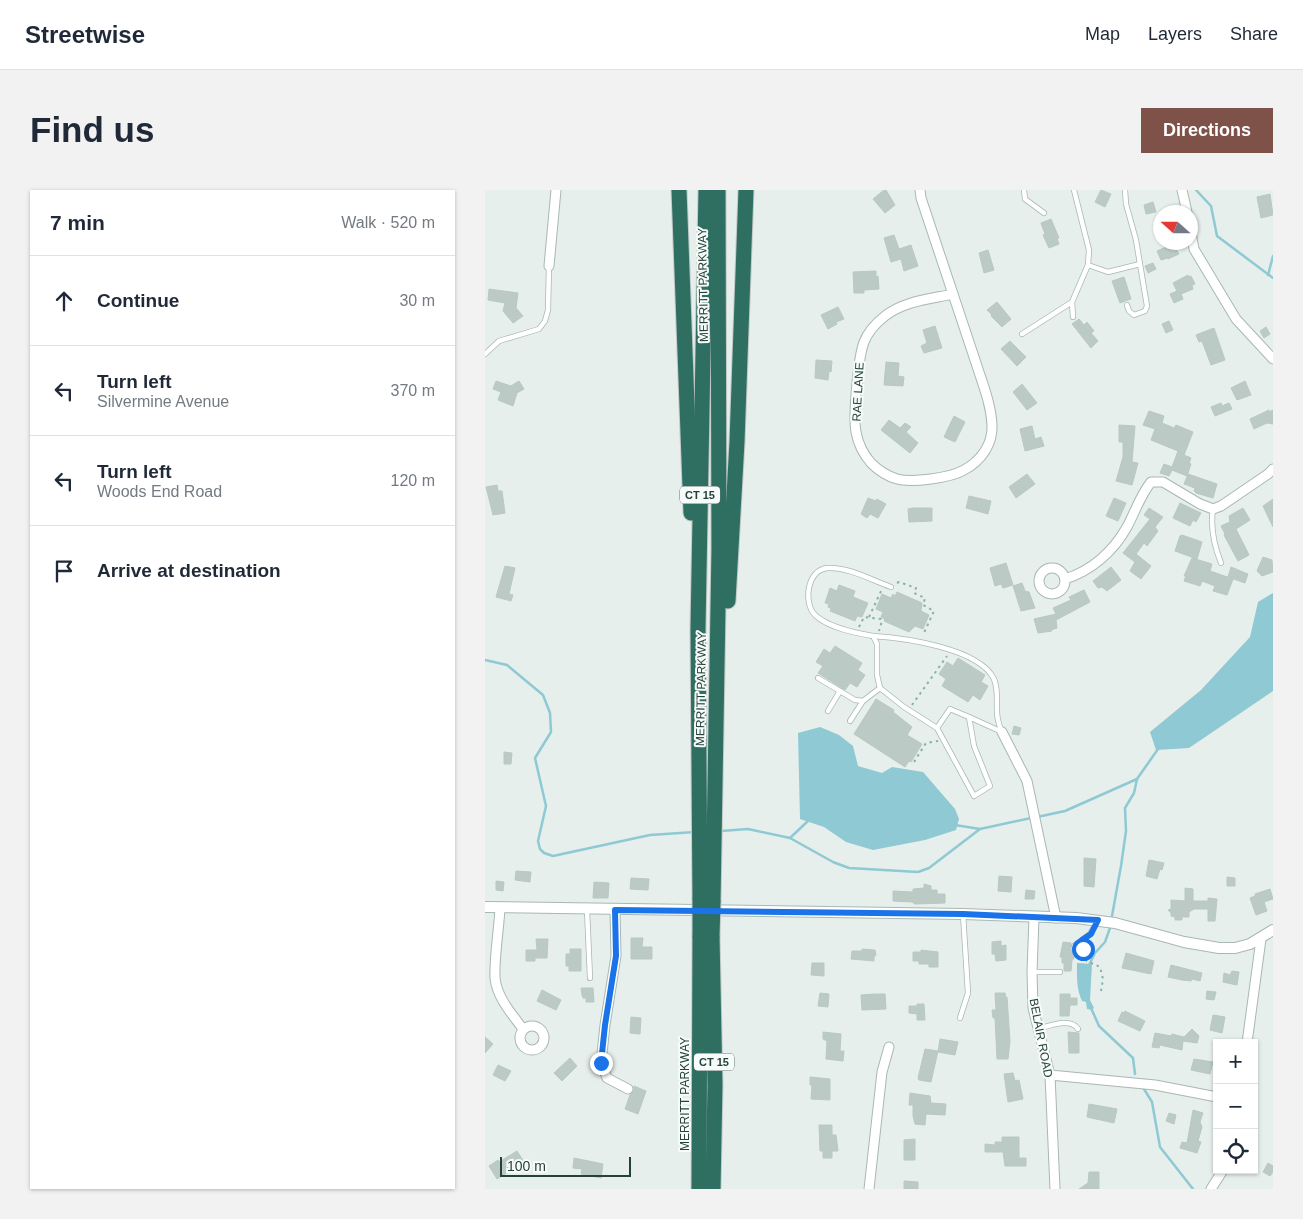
<!DOCTYPE html>
<html lang="en">
<head>
<meta charset="utf-8">
<style>
	:root { --surface:#fff; --page:#f2f2f3; --text:#1f2937; --muted:#747a83; --line:#e0e1e3; --accent:#7f5249 }
	body { margin:0; font-family:Helvetica,sans-serif; background:var(--page); color:var(--text) }
	.controls { position:absolute; right:15px; bottom:15px; display:grid; overflow:hidden; border-radius:0px; box-shadow:0 1px 4px #0004 }
	.controls button { width:45px; height:45px; display:grid; place-items:center; padding:0; border:0; border-bottom:1px solid var(--line); background:var(--surface); color:var(--text); font:25px sans-serif }
	.compass { position:absolute; left:668px; top:15px; width:45px; height:45px; border-radius:50%; background:var(--surface); box-shadow:0 1px 4px #0004; rotate:291deg }
	.scale { position:absolute; left:15px; bottom:12px; width:131px; box-sizing:border-box; padding-left:5px; border:2px solid #24423a; border-top:0; font-size:14px; line-height:18px; white-space:nowrap; color:#24423a; -webkit-text-stroke:4px #f7fbf9; paint-order:stroke }
	.stop { position:absolute; width:15px; height:15px; margin:-11px; border:4px solid #1a73e8; border-radius:50%; background:#fff }
	.stop.end { background:#1a73e8; border-color:#fff; box-shadow:0 1px 5px #0008 }
	.list { margin:0; padding:0; list-style:none }
	h2 { display:flex; justify-content:space-between; align-items:center; height:65px; margin:0; padding:0 20px; font-size:21px }
	h2 small { font-size:16px; font-weight:400; color:var(--muted) }
	.list li { display:grid; grid-template-columns:32px 1fr auto; gap:15px; align-items:center; box-sizing:border-box; height:90px; padding:0 20px; border-top:1px solid var(--line) }
	.list b { display:block; font-size:19px; white-space:nowrap }
	.list p { margin:0; font-size:16px; white-space:nowrap; color:var(--muted) }
	.list em { font-size:16px; font-style:normal; color:var(--muted) }
	.icon { flex:none; width:28px; height:28px; fill:none; stroke:currentColor; stroke-width:2; stroke-linecap:round; stroke-linejoin:round }
	.map { position:relative; flex:none; width:788px; height:999px; overflow:hidden; border-radius:0px }
	header { display:flex; align-items:center; gap:30px; box-sizing:border-box; height:70px; padding:0 25px; background:var(--surface); border-bottom:1px solid var(--line) }
	header strong { font-size:24px }
	nav { display:flex; gap:28px; margin-inline-start:auto; font-size:18px }
	.intro { display:flex; align-items:center; justify-content:space-between; box-sizing:border-box; height:120px; padding:0 30px }
	h1 { margin:0; font-size:35px }
	.button { padding:12px 22px; border-radius:0px; background:var(--accent); color:#fff; font-size:18px; font-weight:700 }
	main { display:flex; gap:30px; padding:0 30px }
	aside { flex:1; background:var(--surface); border-radius:0px; box-shadow:0 1px 4px #0004 }
	.map>svg:first-child { display:block }
	.water { fill:#8ec9d4 }
	.lines { fill:none; stroke-linecap:round; stroke-linejoin:round }
	.stream { stroke:#8ec9d4; stroke-width:2.5 }
	.building { fill:#bbcac4; stroke:#b8c9c2 }
	.service-casing { stroke:#a8b8b2; stroke-width:6 }
	.minor-casing { stroke:#a8b8b2; stroke-width:11 }
	.tertiary-casing { stroke:#a8b8b2; stroke-width:12 }
	.motorway-casing { stroke:#c2cac8; stroke-width:17 }
	.path { stroke:#86b3a5; stroke-width:2; stroke-dasharray:2.5 4; stroke-linecap:butt }
	.service { stroke:#fff; stroke-width:4.5 }
	.minor { stroke:#fff; stroke-width:9 }
	.tertiary { stroke:#fff; stroke-width:10 }
	.motorway { stroke:#2f6f62; stroke-width:15 }
	.motorway-bridge-casing { stroke:#c2cac8; stroke-width:17; stroke-linecap:butt }
	.motorway-bridge { stroke:#2f6f62; stroke-width:15 }
	.route { stroke:#1a73e8; stroke-width:6 }
	.labels { text-anchor:middle; dominant-baseline:central; stroke-width:4; stroke-linejoin:round; paint-order:stroke }
	.shield { fill:#f7fbf9; stroke:#637a73; stroke-width:1 }
	.shield-label { font-size:11px; font-weight:bold; fill:#24423a }
	.street-label { font-size:12px; fill:#24423a; stroke:#f7fbf9 }
</style>
</head>
<body>
<header>
<strong>Streetwise</strong>
<nav><a>Map</a><a>Layers</a><a>Share</a></nav>
</header>
<div class="intro"><h1>Find us</h1><a class="button">Directions</a></div>
<main>
<aside>
<h2>7 min<small>Walk · 520 m</small></h2>
<ul class="list">
<li><svg class="icon" aria-label="ahead" viewBox="0 0 24 24"><path d="M12 20V5M6 11l6-6 6 6"/></svg><div><b>Continue</b></div><em>30 m</em></li>
<li><svg class="icon" aria-label="left" viewBox="0 0 24 24"><path d="M17 20v-9H6M10 6l-5 5 5 5"/></svg><div><b>Turn left</b><p>Silvermine Avenue</p></div><em>370 m</em></li>
<li><svg class="icon" aria-label="left" viewBox="0 0 24 24"><path d="M17 20v-9H6M10 6l-5 5 5 5"/></svg><div><b>Turn left</b><p>Woods End Road</p></div><em>120 m</em></li>
<li><svg class="icon" aria-label="arrive" viewBox="0 0 24 24"><path d="M6 21V4h12l-3 4 3 4H6"/></svg><div><b>Arrive at destination</b></div></li>
</ul>
</aside>
<div class="map">
<svg width="788" height="999" viewBox="0 0 788 999">
	<rect width="100%" height="100%" fill="#e6efeb"/>
	<g class="water">
		<polygon points="788,403 788,501 704,558 671,560 665,542 716,500 765,447 773,412"/>
		<polygon points="335,537 354,545 368,556 373,576 397,583 407,577 438,582 470,619 474,629 471,640 440,650 388,660 361,652 339,637 315,629 313,543"/>
		<path d="M592,773L607,774L605,810L609,818L607,820L602,819L601,812L597,811C591,798 592,786 592,773Z"/>
	</g>
	<g class="lines">
		<g class="stream">
			<polyline points="711,0 726,16 732,46 788,88"/>
			<polyline points="783,85 788,66"/>
			<polyline points="0,470 22,475 58,505 65,523 66,542 50,568 61,616 53,651 55,659 59,663 68,666 165,645 210,642"/>
			<polyline points="552,627 580,621 652,589 673,559"/>
			<polyline points="470,635 495,639"/>
			<polyline points="236,641 263,639 305,648 348,672 364,678 433,682 444,678 495,639 546,628"/>
			<polyline points="305,648 324,630"/>
			<polyline points="627,726 636,676 641,641 640,618 649,603 652,589"/>
			<polyline points="603,777 610,763 620,752 625,738"/>
			<polyline points="606,818 614,836 648,868 650,884"/>
			<polyline points="659,899 667,912 675,957 708,999"/>
		</g>
	</g>
	<g class="building">
		<polygon points="399,0 401,0 410,15 400,23 388,9"/>
		<polygon points="616,0 626,4 620,17 610,12"/>
		<polygon points="785,4 788,25 776,28 772,7"/>
		<polygon points="668,12 671,22 661,24 659,15"/>
		<polygon points="566,29 574,48 572,48 574,54 564,58 558,45 560,44 556,33"/>
		<polygon points="409,45 414,59 426,55 433,76 419,81 416,69 406,72 399,48"/>
		<polygon points="688,54 694,64 683,69 683,68 676,70 672,61"/>
		<polygon points="503,60 509,80 499,83 494,63"/>
		<polygon points="668,73 671,79 663,83 660,76"/>
		<polygon points="391,81 391,87 393,86 394,99 379,100 379,103 369,103 368,82"/>
		<polygon points="703,85 703,87 706,86 710,94 707,95 708,99 696,104 698,109 689,113 685,104 692,101 688,93"/>
		<polygon points="639,87 646,109 635,113 627,91"/>
		<polygon points="4,99 33,103 31,118 38,126 28,133 18,121 20,113 3,110"/>
		<polygon points="512,112 526,129 517,137 506,126 507,125 502,120"/>
		<polygon points="353,117 359,129 351,132 352,134 343,139 336,125"/>
		<polygon points="594,129 599,135 602,132 609,141 606,143 613,151 606,158 587,134"/>
		<polygon points="684,131 688,140 681,143 677,134"/>
		<polygon points="450,136 457,158 439,163 436,156 442,153 438,140"/>
		<polygon points="781,137 785,144 779,148 775,141"/>
		<polygon points="729,138 740,170 726,175 717,151 714,152 711,145"/>
		<polygon points="525,151 541,167 532,176 516,159"/>
		<polygon points="331,170 347,171 346,182 344,181 343,190 330,188"/>
		<polygon points="401,172 414,173 413,186 419,187 418,196 399,195"/>
		<polygon points="11,191 26,196 34,191 39,199 32,203 28,216 13,210 16,202 8,199"/>
		<polygon points="760,191 766,205 752,210 746,198"/>
		<polygon points="537,194 552,213 542,220 528,202"/>
		<polygon points="736,213 737,216 744,213 747,219 730,226 726,217"/>
		<polygon points="784,220 784,222 788,220 788,234 782,233 769,239 765,229"/>
		<polygon points="664,221 679,226 677,233 689,238 691,235 708,242 699,265 706,268 704,273 706,274 702,286 687,280 684,286 675,283 679,274 687,277 693,261 666,250 670,239 658,235"/>
		<polygon points="469,226 480,232 470,252 459,247"/>
		<polygon points="404,230 415,238 420,233 426,237 421,242 433,253 425,263 396,240"/>
		<polygon points="634,235 650,236 647,272 653,273 647,295 631,291 638,267 638,252 634,252"/>
		<polygon points="547,236 550,249 556,247 559,256 540,261 535,239"/>
		<polygon points="542,284 550,294 531,308 524,297"/>
		<polygon points="703,284 732,294 728,308 711,303 709,301 710,298 699,294"/>
		<polygon points="12,295 13,301 17,301 20,323 8,325 1,297"/>
		<polygon points="484,306 506,311 503,324 481,318"/>
		<polygon points="383,308 391,311 392,309 401,314 393,328 385,324 382,328 376,324"/>
		<polygon points="629,308 641,313 633,331 621,326"/>
		<polygon points="788,309 788,337 778,316"/>
		<polygon points="695,313 716,323 711,332 708,330 705,336 688,328"/>
		<polygon points="428,318 447,318 447,331 424,332 423,319"/>
		<polygon points="664,318 678,327 670,337 673,341 662,356 659,353 651,364 666,376 656,389 645,381 650,372 638,363 665,329 659,325"/>
		<polygon points="758,318 765,330 751,339 764,365 753,371 739,345 740,344 736,336 745,332 744,326"/>
		<polygon points="697,345 717,352 712,369 690,361 695,346"/>
		<polygon points="778,367 787,370 788,382 777,386 772,381"/>
		<polygon points="707,368 727,374 725,381 748,389 742,405 728,401 730,396 717,391 715,396 699,391 701,386 699,386"/>
		<polygon points="521,373 528,395 518,398 516,394 510,396 505,378"/>
		<polygon points="20,376 30,378 24,404 28,405 26,411 11,407"/>
		<polygon points="626,377 636,390 622,401 617,397 613,398 608,391"/>
		<polygon points="746,377 763,384 760,393 743,387"/>
		<polygon points="537,393 540,401 544,402 550,418 536,421 528,396"/>
		<polygon points="354,395 370,401 368,407 383,413 377,427 372,426 370,431 345,421 346,418 343,417 344,414 340,413 345,398 352,401"/>
		<polygon points="599,400 605,412 571,430 572,438 566,440 567,441 553,443 549,429 571,424 568,418 586,410 584,407"/>
		<polygon points="412,402 437,413 436,421 444,425 438,439 430,436 424,442 399,431 400,429 396,427 398,422 391,419 397,404 406,408 408,404 410,406"/>
		<polygon points="350,456 377,473 373,480 380,485 372,497 365,493 360,500 333,483 338,476 331,472 339,459 345,463"/>
		<polygon points="473,468 500,485 496,492 503,496 495,510 488,505 483,512 457,496 461,489 454,484 462,472 468,476"/>
		<polygon points="391,509 409,520 408,522 427,537 422,545 437,554 426,572 424,571 420,577 369,544"/>
		<polygon points="529,536 536,538 534,545 527,544"/>
		<polygon points="19,562 27,563 26,574 19,574"/>
		<polygon points="599,668 611,669 609,697 599,696"/>
		<polygon points="664,670 679,673 677,680 675,679 672,689 661,686"/>
		<polygon points="31,681 46,682 45,692 30,690"/>
		<polygon points="514,686 527,687 526,702 513,701"/>
		<polygon points="742,687 750,688 750,696 742,696"/>
		<polygon points="146,688 164,689 163,700 145,699"/>
		<polygon points="11,691 19,692 18,701 11,700"/>
		<polygon points="109,692 124,693 123,708 108,708"/>
		<polygon points="439,694 446,696 446,700 452,700 452,704 460,704 460,713 430,714 427,712 408,711 408,701 428,702 428,699 439,698"/>
		<polygon points="700,698 708,699 708,711 723,711 723,708 732,709 730,731 723,731 723,719 709,719 704,722 704,727 697,727 697,730 690,730 690,727 686,726 686,723 683,720 686,719 686,710 700,711"/>
		<polygon points="785,699 788,709 779,712 782,721 771,725 765,708 770,706 770,704"/>
		<polygon points="541,700 550,701 549,709 540,709"/>
		<polygon points="146,748 158,748 157,757 167,757 167,769 146,769"/>
		<polygon points="51,749 63,749 62,768 50,768 50,771 41,771 41,760 52,760"/>
		<polygon points="516,751 516,756 521,755 521,770 511,771 510,764 507,764 507,752"/>
		<polygon points="578,752 586,753 585,757 587,761 597,761 587,770 586,781 579,781 579,773 577,773 577,767 575,767"/>
		<polygon points="85,759 96,759 96,781 84,781 84,776 81,776 81,764 85,764"/>
		<polygon points="377,759 390,760 391,765 389,767 389,771 366,769 367,761 377,761"/>
		<polygon points="436,760 453,762 453,777 444,777 444,774 434,774 434,771 428,771 428,762 436,762"/>
		<polygon points="641,763 669,771 666,784 637,778"/>
		<polygon points="327,773 339,773 339,786 326,785"/>
		<polygon points="686,775 717,783 715,791 707,789 706,791 697,790 683,787"/>
		<polygon points="747,781 754,782 752,795 738,792 739,783 745,785"/>
		<polygon points="96,798 108,798 109,812 101,812 101,808 98,808 97,805"/>
		<polygon points="57,800 76,810 71,820 52,811"/>
		<polygon points="722,801 731,802 729,810 721,809"/>
		<polygon points="335,803 344,804 343,817 333,816"/>
		<polygon points="510,803 520,803 521,808 522,807 525,851 523,869 512,869 510,828 508,828 507,820 511,820"/>
		<polygon points="390,804 400,804 401,819 377,820 376,805"/>
		<polygon points="575,804 585,804 585,808 592,808 592,815 585,815 584,826 575,826"/>
		<polygon points="432,814 439,814 440,830 432,830 432,824 424,823 424,816 432,816"/>
		<polygon points="640,821 660,831 655,841 633,831 637,822 639,823"/>
		<polygon points="728,825 740,827 737,843 725,840"/>
		<polygon points="146,827 156,828 155,844 145,843"/>
		<polygon points="707,839 714,846 712,853 698,851 697,860 675,855 674,858 667,857 670,843 686,846 687,844 699,847"/>
		<polygon points="338,842 356,844 355,861 359,861 358,871 341,869 342,851 338,849"/>
		<polygon points="583,842 594,843 594,863 584,863"/>
		<polygon points="0,847 8,854 0,863"/>
		<polygon points="455,849 473,852 470,865 453,862"/>
		<polygon points="440,859 453,861 446,892 434,890 433,888"/>
		<polygon points="85,868 92,876 77,891 69,883"/>
		<polygon points="709,869 728,872 725,884 706,880"/>
		<polygon points="13,875 26,881 20,891 8,885"/>
		<polygon points="528,883 530,891 534,890 538,909 523,912 519,884"/>
		<polygon points="325,887 345,889 345,910 326,909 327,895 325,895"/>
		<polygon points="149,896 161,901 153,924 140,919 145,905 149,901"/>
		<polygon points="425,903 445,906 446,913 461,914 460,925 441,924 440,935 430,934 428,926 428,915 424,915"/>
		<polygon points="604,914 632,919 629,933 602,927"/>
		<polygon points="708,920 718,923 715,932 717,937 713,951 716,952 712,963 695,958 697,952 702,953"/>
		<polygon points="684,923 691,925 689,934 681,931"/>
		<polygon points="334,935 347,935 347,945 351,945 353,961 347,961 347,968 338,968 338,961 335,961"/>
		<polygon points="517,947 534,947 534,968 541,968 541,976 520,976 518,962 500,962 500,954 510,955 510,952 517,952"/>
		<polygon points="430,949 430,970 419,970 419,950"/>
		<polygon points="32,961 39,972 12,989 4,976 13,970 14,972"/>
		<polygon points="89,968 118,974 116,988 96,984 97,979 88,978"/>
		<polygon points="783,973 788,976 788,982 785,986 778,982"/>
		<polygon points="604,982 614,982 614,999 594,999 603,993"/>
		<polygon points="419,991 433,992 433,999 419,999"/>
	</g>
	<g class="lines">
		<defs>
			<g id="service">
				<polyline points="539,0 540,9 559,23"/>
				<polyline points="640,0 641,14 651,50 662,116 660,121 649,125 644,121 642,115"/>
				<polyline points="603,75 623,82 655,74"/>
				<polyline points="587,112 588,127"/>
				<polyline points="537,144 587,112 603,75 604,60 589,0"/>
				<polyline points="0,164 14,151 54,139 60,131 63,120 64,76"/>
				<path d="M728,319C725,338 729,355 736,373"/>
				<path d="M406,397C386,390 364,377 343,378C322,379 318,413 330,425C344,438 370,443 388,446L392,454V485L395,498L419,517L452,538L489,606L505,596L489,556L484,527L465,519L452,538"/>
				<path d="M388,446C419,448 494,458 509,489C516,505 507,522 517,542"/>
				<polyline points="333,488 370,510 378,511 395,498"/>
				<polyline points="343,521 355,501"/>
				<polyline points="484,527 517,542"/>
				<polyline points="365,531 378,511"/>
				<polyline points="102,720 105,788"/>
				<polyline points="589,756 605,744 613,730"/>
				<polyline points="547,782 575,782"/>
				<polyline points="475,828 483,803 478,724"/>
				<path d="M553,839C564,836 586,827 593,839"/>
			</g>
			<g id="minor">
				<polyline points="435,0 436,8 468,104"/>
				<polyline points="697,0 702,22"/>
				<polyline points="706,43 709,59 751,129 788,169"/>
				<polyline points="64,76 71,0"/>
				<path d="M468,104C476,128 484,152 492,176C498,195 506,214 507,235C508,254 496,271 479,280C465,288 427,293 412,289C402,286 393,280 386,273C379,265 373,253 371,242C368,226 373,168 379,152C383,142 391,133 400,126C419,111 445,109 468,104Z"/>
				<circle cx="567" cy="391" r="13"/>
				<path d="M580,389C606,381 628,362 642,337C650,322 655,306 666,292H678L715,314L728,319L736,316L783,284L788,279"/>
				<polyline points="517,542 542,591 571,728"/>
				<path d="M15,718C14,739 9,768 10,788C12,808 27,824 38,839"/>
				<polyline points="130,720 131,766 120,835 116,873 122,888 143,899"/>
				<polyline points="549,727 547,782 548,818 565,885 570,999"/>
				<circle cx="47" cy="848" r="12"/>
				<polyline points="762,853 776,749"/>
				<polyline points="565,885 670,895 732,907"/>
				<polyline points="384,999 397,882 404,857"/>
				<polyline points="726,999 738,980"/>
			</g>
			<polyline id="tertiary" points="0,717 478,724 591,728 630,733 699,752 734,758 750,758 765,754 788,740"/>
			<g id="motorway">
				<polyline points="194,0 206,323"/>
				<polyline points="243,411 252,252 261,0"/>
				<polyline points="215,709 213,438 221,0"/>
				<polyline points="228,712 234,359 233,0"/>
				<polyline points="227,746 230,895 228,999"/>
				<polyline points="214,999 215,746"/>
			</g>
		</defs>
		<use href="#service" class="service-casing"/>
		<use href="#minor" class="minor-casing"/>
		<use href="#tertiary" class="tertiary-casing"/>
		<use href="#motorway" class="motorway-casing"/>
		<g class="path">
			<polyline points="412,393 414,392 431,398 429,403 440,408 438,415 449,421 438,445"/>
			<polyline points="384,427 397,399"/>
			<polyline points="374,437 379,427 396,429 397,431 394,441"/>
			<polyline points="427,515 462,466"/>
			<polyline points="429,572 441,553 453,551"/>
			<polyline points="598,758 597,767 602,771 615,777 618,789 616,801"/>
		</g>
		<use href="#service" class="service"/>
		<use href="#minor" class="minor"/>
		<use href="#tertiary" class="tertiary"/>
		<use href="#motorway" class="motorway"/>
		<defs>
			<g id="motorway-bridge">
				<polyline points="215,746 215,709"/>
				<polyline points="227,746 228,712"/>
			</g>
		</defs>
		<use href="#motorway-bridge" class="motorway-bridge-casing"/>
		<use href="#motorway-bridge" class="motorway-bridge"/>
	</g>
	<g class="lines">
		<polyline class="route" points="116,873 120,835 131,766 130,720 478,724 613,730 606,744 597,750 598,759"/>
	</g>
	<g class="labels">
		<g class="shield">
			<rect x="195" y="296.5" width="40" height="17" rx="4"/>
			<rect x="209" y="863.5" width="40" height="17" rx="4"/>
		</g>
		<g class="shield-label">
			<text x="215" y="305">CT 15</text>
			<text x="229" y="872">CT 15</text>
		</g>
		<g class="street-label">
			<text transform="translate(218 95) rotate(-91)">MERRITT PARKWAY</text>
			<text transform="translate(373 202) rotate(-87)">RAE LANE</text>
			<text transform="translate(216 499) rotate(-89)">MERRITT PARKWAY</text>
			<text transform="translate(556 848) rotate(79)">BELAIR ROAD</text>
			<text transform="translate(200 904) rotate(-90)">MERRITT PARKWAY</text>
		</g>
	</g>
</svg>
<div class="controls">
<button>+</button>
<button>−</button>
<button><svg class="icon" aria-label="locate" viewBox="0 0 24 24"><circle cx="12" cy="12" r="6"/><path d="M12 2v4M12 18v4M2 12h4M18 12h4"/></svg></button>
</div>
<svg class="compass" viewBox="-18 -18 36 36"><path d="M0-13l5 13h-10z" fill="#e53935"/><path d="M0 13l5-13h-10z" fill="#747a83"/></svg>
<div class="scale">100 m</div>
<div class="stop" style="left:598px;top:759px"></div>
<div class="stop end" style="left:116px;top:873px"></div>
</div>
</main>
</body>
</html>
